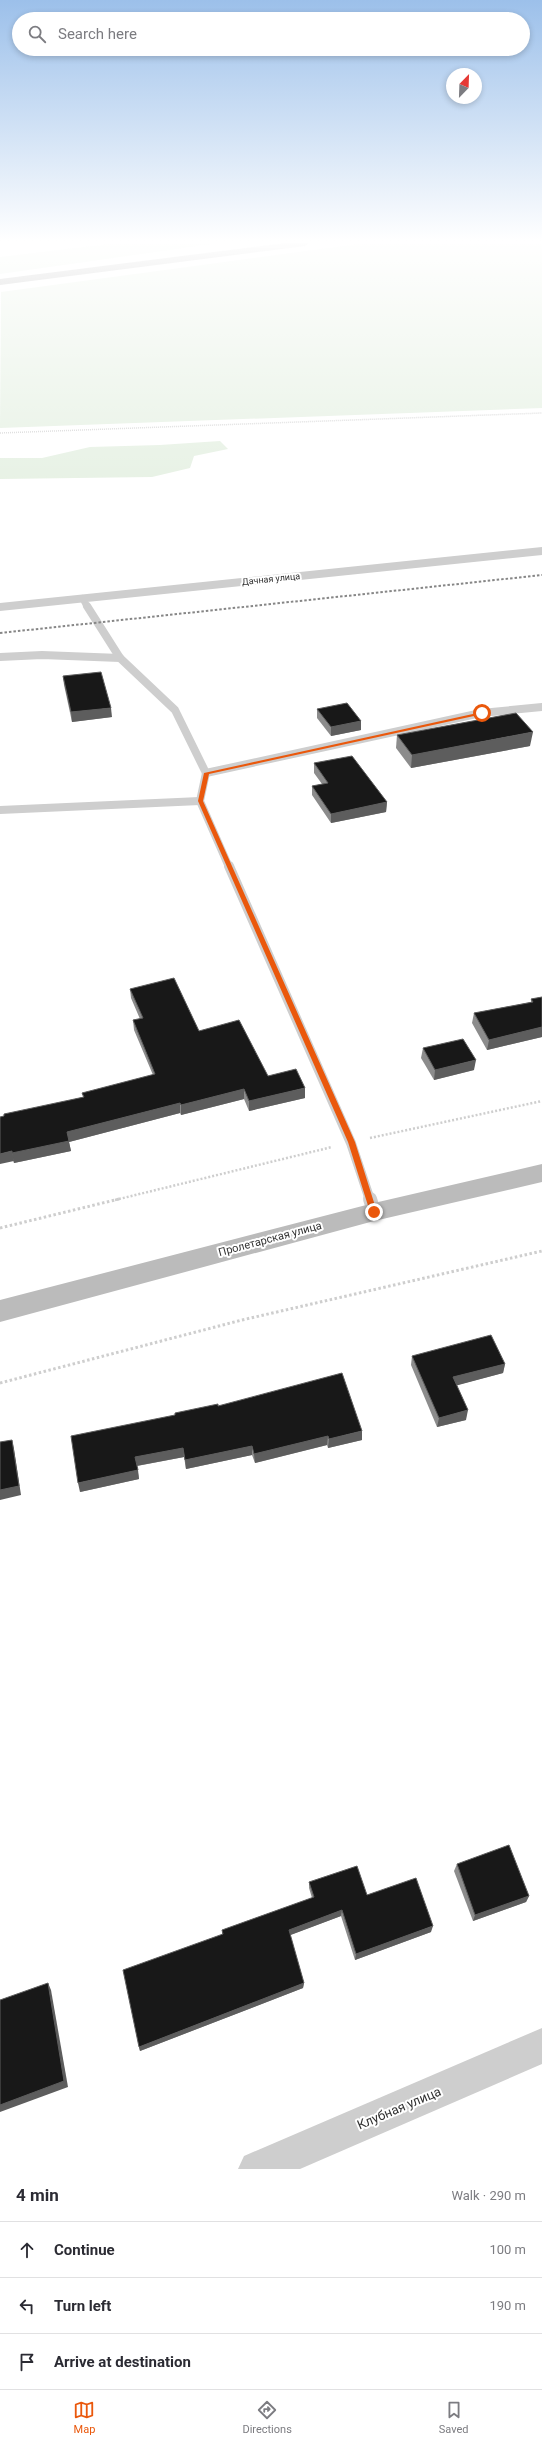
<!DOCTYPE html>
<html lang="en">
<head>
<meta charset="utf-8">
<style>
	:root { --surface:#fff; --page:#f7f7f7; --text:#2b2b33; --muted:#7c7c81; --line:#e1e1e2; --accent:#ea580c }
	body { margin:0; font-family:Roboto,sans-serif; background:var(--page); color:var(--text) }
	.compass { position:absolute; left:446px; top:68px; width:36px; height:36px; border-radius:50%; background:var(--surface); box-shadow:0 2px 6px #0003; rotate:23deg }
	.stop { position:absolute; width:12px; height:12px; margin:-9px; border:3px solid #ea580c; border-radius:50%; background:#fff }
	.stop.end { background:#ea580c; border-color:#fff; box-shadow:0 1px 4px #0008 }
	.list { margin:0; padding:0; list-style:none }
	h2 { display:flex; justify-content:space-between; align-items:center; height:52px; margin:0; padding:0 16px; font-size:17px }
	h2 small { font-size:13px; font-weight:400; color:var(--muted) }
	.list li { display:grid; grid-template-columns:26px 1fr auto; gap:12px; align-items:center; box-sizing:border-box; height:56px; padding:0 16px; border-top:1px solid var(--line) }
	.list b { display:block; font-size:15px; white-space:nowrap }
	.list em { font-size:13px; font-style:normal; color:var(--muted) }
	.icon { flex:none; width:22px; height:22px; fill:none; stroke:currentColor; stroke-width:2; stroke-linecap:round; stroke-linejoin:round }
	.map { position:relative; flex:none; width:542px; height:2169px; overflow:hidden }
	.search { position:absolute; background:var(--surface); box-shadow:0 2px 6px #0003; left:12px; right:12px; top:12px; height:44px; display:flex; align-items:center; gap:10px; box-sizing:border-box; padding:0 14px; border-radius:22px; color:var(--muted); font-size:15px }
	.sheet { height:220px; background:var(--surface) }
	nav { display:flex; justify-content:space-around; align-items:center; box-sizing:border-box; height:56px; border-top:1px solid var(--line); background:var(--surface); font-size:11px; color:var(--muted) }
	nav a { display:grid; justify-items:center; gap:2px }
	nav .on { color:var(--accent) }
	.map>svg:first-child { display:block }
	.green { fill:#e1eede }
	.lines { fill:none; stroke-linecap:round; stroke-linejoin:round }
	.path-far2 { stroke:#cecece; stroke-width:1.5; stroke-dasharray:1 1; stroke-linecap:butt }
	.path-far1 { stroke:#cecece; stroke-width:2.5; stroke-dasharray:2 2; stroke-linecap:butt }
	.path { stroke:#cecece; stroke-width:3; stroke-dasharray:2.5 2.5; stroke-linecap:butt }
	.lane-far3 { stroke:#cecece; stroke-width:6 }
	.lane-far2 { stroke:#cecece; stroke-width:8 }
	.lane-far1 { stroke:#cecece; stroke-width:10 }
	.lane { stroke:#cecece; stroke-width:14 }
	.street { fill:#cecece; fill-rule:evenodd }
	.secondary { fill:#bbb; fill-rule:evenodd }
	.highway { fill:#989898; fill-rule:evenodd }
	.rail { stroke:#868686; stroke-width:2; stroke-dasharray:2.5 2; stroke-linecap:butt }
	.wall { fill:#8c8c8c }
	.shaded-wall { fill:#5d5d5d }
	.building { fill:#181818; stroke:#5d5d5d }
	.route { fill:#ea580c }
	.labels { text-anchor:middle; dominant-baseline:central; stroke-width:4; stroke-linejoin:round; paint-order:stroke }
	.far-street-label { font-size:9px; fill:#313131; stroke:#fff }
	.street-label { font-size:11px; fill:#313131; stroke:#fff }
	.near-street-label { font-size:13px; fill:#313131; stroke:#fff }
</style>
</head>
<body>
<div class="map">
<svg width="542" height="2169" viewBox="0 0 542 2169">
	<rect width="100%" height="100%" fill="#fff"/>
	<g class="green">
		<polygon points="117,243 219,243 0,274 0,257"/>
		<polygon points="365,243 542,243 542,408 0,428 1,292"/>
		<polygon points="220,441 228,449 194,456 190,468 152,477 0,479 0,458 42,458 90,447 160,445"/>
	</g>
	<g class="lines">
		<polyline class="path-far2" points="0,433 542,413"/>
		<g class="path-far1">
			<polyline points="370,1138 542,1101"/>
			<polyline points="115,1200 332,1147"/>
		</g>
		<g class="path">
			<polyline points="0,1228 119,1199"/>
			<polyline points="0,1383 242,1320 542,1251"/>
		</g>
		<polyline class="lane-far3" points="82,598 87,607"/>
		<g class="lane-far2">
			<polyline points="87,606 120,658 175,710 206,773"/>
			<polyline points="0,657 42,655 120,658"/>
			<polyline points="0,810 200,801"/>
			<polyline points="229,867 200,801 206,773 481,713 542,707"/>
		</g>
		<polyline class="lane-far1" points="229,866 351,1143 370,1200"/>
		<polyline class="lane" points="370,1199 374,1212"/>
		<g class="street">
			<polygon points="542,547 542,555 0,611 0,603"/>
			<polygon points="542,2028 542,2064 300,2169 238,2169 244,2156"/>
		</g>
		<polygon class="secondary" points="542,1164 542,1182 374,1221 0,1322 0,1300 374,1203"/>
		<polygon class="highway" points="285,243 309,243 305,246 0,285 0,279"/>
		<polyline class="rail" points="0,633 542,575"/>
	</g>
	<g class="wall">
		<polygon points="63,676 112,717 72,722 64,685"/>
		<polygon points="317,709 361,721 361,730 331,736 317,718"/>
		<polygon points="397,735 530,746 411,768 396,748"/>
		<polygon points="314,763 387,802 386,812 331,823 312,795 312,786 322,784 314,773"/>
		<polygon points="130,989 199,1031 268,1076 305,1098 249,1111 244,1099 181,1115 180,1113 69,1142 71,1151 14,1163 0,1117 83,1097 82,1093 153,1075 134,1030 133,1020 140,1019 131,998"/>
		<polygon points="542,997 542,1037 487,1050 472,1023 474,1013 531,1002 531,999"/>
		<polygon points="423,1048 474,1070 434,1080 421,1058"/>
		<polygon points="412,1356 505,1364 503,1373 457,1385 466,1420 437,1427 411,1365"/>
		<polygon points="218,1406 362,1440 328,1448 327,1445 255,1463 252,1455 186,1469 184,1457 137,1466 139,1479 80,1492 175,1415"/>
		<polygon points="457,1864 529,1896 526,1902 473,1921 454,1871"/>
		<polygon points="309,1882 367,1895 431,1932 355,1960 341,1916 290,1935 304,1983 303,1988 140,2051 139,2047 222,1934 222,1930 312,1898 309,1888"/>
	</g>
	<g class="shaded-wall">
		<polygon points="111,708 112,717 72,722 71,712"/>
		<polygon points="361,721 361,730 331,736 331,727"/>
		<polygon points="533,732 530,746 411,768 412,755"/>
		<polygon points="387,802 386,812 331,823 331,814"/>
		<polygon points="542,1027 542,1037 487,1050 489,1040"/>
		<polygon points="476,1060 474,1070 434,1080 435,1070"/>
		<polygon points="305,1088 305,1098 249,1111 249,1101"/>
		<polygon points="244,1089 244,1099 181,1115 181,1105"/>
		<polygon points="180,1103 180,1113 69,1142 71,1151 14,1163 12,1153 67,1132"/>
		<polygon points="12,1151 14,1161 0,1164 0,1154"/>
		<polygon points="505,1364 503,1373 451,1387 453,1377"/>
		<polygon points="468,1410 466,1420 437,1427 439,1418"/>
		<polygon points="362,1431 362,1440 328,1448 329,1439"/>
		<polygon points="328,1436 327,1445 255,1463 254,1454"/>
		<polygon points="12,1440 14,1449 21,1495 0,1500 0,1490"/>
		<polygon points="252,1446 252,1455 186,1469 185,1460"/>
		<polygon points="183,1448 184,1457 136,1466 135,1457"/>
		<polygon points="138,1470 139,1479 80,1492 78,1483"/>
		<polygon points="529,1896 526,1902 473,1921 475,1915"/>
		<polygon points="342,1910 341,1916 288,1936 289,1930"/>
		<polygon points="433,1926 431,1932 355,1960 356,1954"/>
		<polygon points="48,1983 51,1990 68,2087 0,2112 0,2105"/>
		<polygon points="304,1983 303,1988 140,2051 139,2047"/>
	</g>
	<g class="building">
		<polygon points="101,672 111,708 71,712 63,676"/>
		<polygon points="347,703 361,721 331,727 317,709"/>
		<polygon points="516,713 533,732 412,755 397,735"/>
		<polygon points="352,756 387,802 331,814 312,786 328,783 314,763"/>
		<polygon points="174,978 199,1031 239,1020 268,1076 296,1069 305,1088 249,1101 244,1089 181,1105 180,1103 67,1132 69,1141 12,1153 12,1151 0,1154 0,1117 4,1116 4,1114 84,1097 82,1093 155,1074 133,1020 143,1018 130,989"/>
		<polygon points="542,997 542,1027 489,1040 474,1013 533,1002 531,999"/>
		<polygon points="463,1039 476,1060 435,1070 423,1048"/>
		<polygon points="491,1335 505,1364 453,1377 468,1410 439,1418 412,1356"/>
		<polygon points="342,1373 362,1431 329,1439 328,1436 254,1454 252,1446 185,1460 183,1448 135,1457 138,1470 78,1483 71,1436 175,1415 175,1413 218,1404 218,1406"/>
		<polygon points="12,1440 19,1486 0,1490 0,1442"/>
		<polygon points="509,1845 529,1896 475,1915 457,1864"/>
		<polygon points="357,1866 367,1895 416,1878 433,1926 356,1954 342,1910 289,1930 304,1983 139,2047 123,1970 223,1934 222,1930 314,1897 309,1882"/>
		<polygon points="48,1983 64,2081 0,2105 0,2000"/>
	</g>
	<linearGradient id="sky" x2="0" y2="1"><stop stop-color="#9cc0ea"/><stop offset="0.44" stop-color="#fff"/><stop offset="1" stop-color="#fff" stop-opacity="0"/></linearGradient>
	<rect width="542" height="547" fill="url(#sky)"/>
	<polygon class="route" points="482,712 483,714 209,774 203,801 355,1142 377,1212 374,1215 370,1212 348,1142 198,801 204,773"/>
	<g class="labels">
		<g class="far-street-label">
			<text transform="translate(271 579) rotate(-6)">Дачная улица</text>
		</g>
		<g class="street-label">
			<text transform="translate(270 1239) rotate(-15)">Пролетарская улица</text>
		</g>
		<g class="near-street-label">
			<text transform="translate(399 2108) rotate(-23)">Клубная улица</text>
		</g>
	</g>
</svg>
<svg class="compass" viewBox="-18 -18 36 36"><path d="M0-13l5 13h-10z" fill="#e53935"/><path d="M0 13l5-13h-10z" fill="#7c7c81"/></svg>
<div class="stop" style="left:482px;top:713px"></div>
<div class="stop end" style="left:374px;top:1212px"></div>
<div class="search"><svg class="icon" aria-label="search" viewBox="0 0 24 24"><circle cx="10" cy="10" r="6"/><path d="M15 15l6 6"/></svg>Search here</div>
</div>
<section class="sheet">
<h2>4 min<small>Walk · 290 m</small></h2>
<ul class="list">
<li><svg class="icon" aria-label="ahead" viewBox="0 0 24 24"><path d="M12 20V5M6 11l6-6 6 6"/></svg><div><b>Continue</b></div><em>100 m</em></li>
<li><svg class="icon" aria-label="left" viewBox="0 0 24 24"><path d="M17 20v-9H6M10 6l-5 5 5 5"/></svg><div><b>Turn left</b></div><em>190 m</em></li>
<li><svg class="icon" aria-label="arrive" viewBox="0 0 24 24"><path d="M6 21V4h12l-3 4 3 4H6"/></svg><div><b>Arrive at destination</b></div></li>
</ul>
</section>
<nav>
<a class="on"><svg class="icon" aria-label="map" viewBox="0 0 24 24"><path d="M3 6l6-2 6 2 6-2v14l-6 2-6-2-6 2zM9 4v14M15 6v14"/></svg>Map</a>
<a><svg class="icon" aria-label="directions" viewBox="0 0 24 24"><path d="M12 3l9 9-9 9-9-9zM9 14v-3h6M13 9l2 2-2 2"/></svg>Directions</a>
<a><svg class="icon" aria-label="saved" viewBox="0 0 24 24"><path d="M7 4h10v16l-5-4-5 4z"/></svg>Saved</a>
</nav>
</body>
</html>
